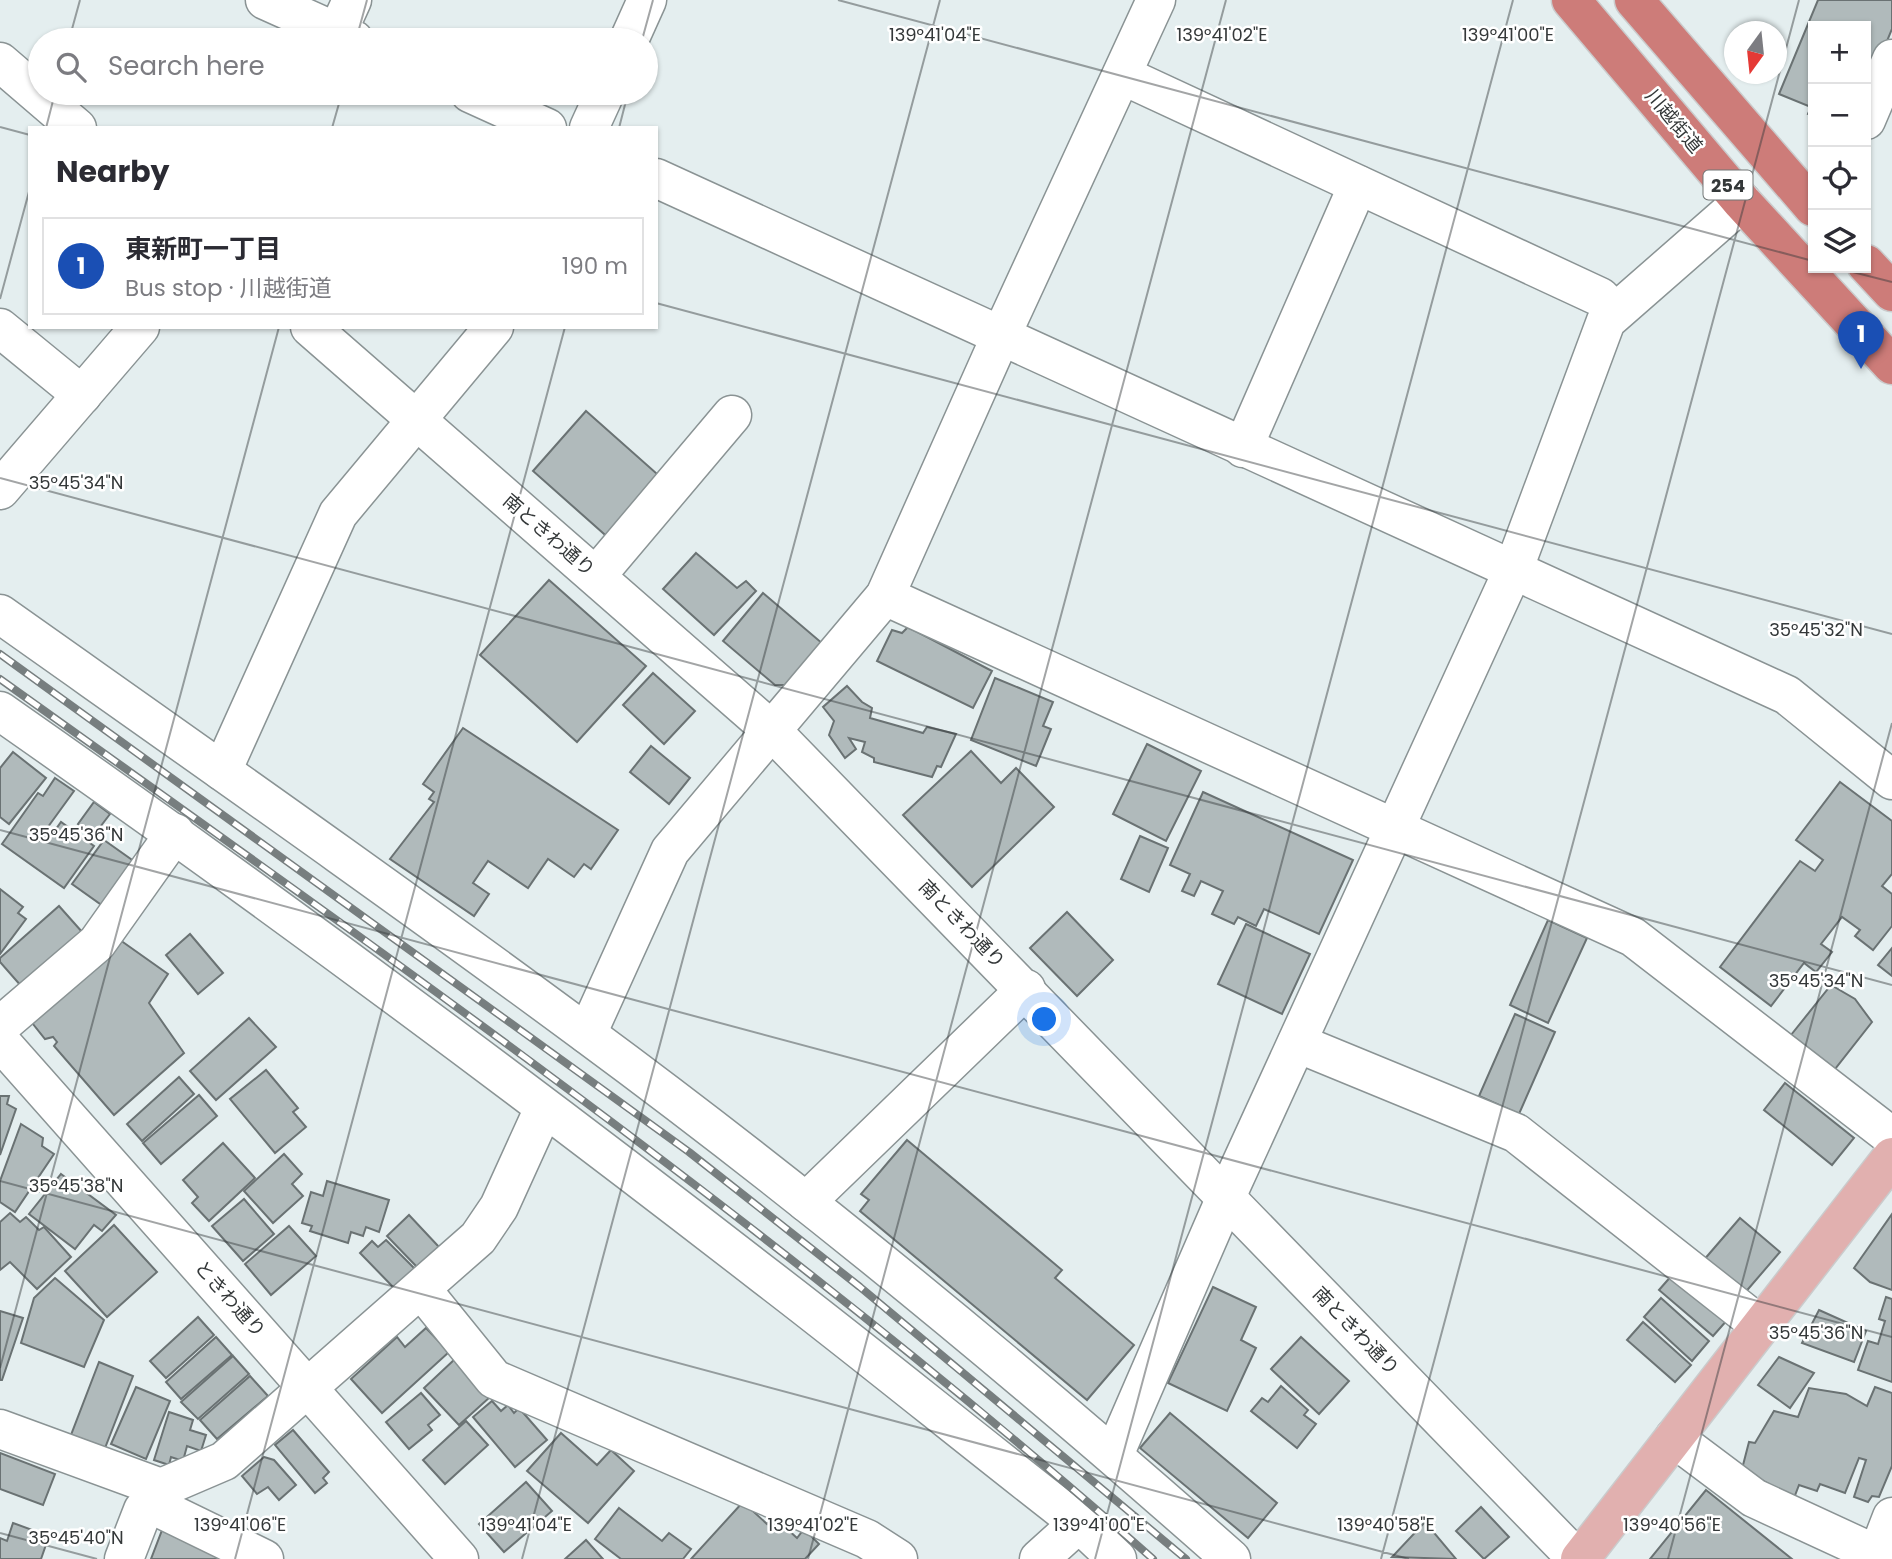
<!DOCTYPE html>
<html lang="en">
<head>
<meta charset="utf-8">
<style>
	:root { --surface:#fff; --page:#f7f7f7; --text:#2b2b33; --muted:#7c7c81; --line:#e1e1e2; --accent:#d93025 }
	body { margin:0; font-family:Poppins,"Noto Sans JP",sans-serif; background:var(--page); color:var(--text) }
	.controls { position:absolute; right:21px; top:21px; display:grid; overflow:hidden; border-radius:0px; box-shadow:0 2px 5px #0004 }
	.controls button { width:63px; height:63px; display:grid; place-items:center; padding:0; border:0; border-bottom:2px solid var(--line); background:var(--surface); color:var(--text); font:35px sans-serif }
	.compass { position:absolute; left:1724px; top:21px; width:63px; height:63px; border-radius:50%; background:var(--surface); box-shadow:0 2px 5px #0004; rotate:195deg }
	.you { position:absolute; left:1045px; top:1020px; width:24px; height:24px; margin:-18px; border:5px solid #fff; border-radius:50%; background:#1a73e8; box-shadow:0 0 0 10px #1a73e833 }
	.badge { display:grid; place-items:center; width:46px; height:46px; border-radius:50%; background:var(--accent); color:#fff; font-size:23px; font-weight:700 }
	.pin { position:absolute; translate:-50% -58px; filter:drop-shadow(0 2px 4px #0008) }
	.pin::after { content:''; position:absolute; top:37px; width:24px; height:21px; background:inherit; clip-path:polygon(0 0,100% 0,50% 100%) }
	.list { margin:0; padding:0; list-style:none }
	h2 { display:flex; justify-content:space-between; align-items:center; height:91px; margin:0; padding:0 28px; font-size:30px }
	h2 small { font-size:23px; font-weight:400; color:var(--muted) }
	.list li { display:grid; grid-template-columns:46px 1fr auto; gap:21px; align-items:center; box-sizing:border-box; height:98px; margin:0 14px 14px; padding:0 14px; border:2px solid var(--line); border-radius:0px }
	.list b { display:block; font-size:26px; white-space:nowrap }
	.list p { margin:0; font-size:23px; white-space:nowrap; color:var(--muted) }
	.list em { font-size:23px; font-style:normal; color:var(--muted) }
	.icon { flex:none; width:38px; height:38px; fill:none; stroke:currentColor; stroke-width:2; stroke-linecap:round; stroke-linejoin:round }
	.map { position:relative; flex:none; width:1892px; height:1559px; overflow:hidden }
	.search { position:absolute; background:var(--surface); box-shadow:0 2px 5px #0004; left:28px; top:28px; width:630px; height:77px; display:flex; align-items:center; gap:18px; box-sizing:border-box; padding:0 24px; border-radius:38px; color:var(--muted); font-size:26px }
	.panel { position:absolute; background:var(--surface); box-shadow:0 2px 5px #0004; left:28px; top:126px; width:630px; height:203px; border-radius:0px }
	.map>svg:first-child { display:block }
	.building { fill:#b0babb; stroke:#6a7273; stroke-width:2 }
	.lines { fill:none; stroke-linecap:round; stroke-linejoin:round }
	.minor-casing { stroke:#8a9394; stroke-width:41 }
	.major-casing { stroke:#cacbcc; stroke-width:41 }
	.highway-casing { stroke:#cacbcc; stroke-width:41 }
	.minor { stroke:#fff; stroke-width:38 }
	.major { stroke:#e1b0af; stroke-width:38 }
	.highway { stroke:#cd7c79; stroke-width:38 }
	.rail-casing { stroke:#777e7f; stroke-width:8 }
	.rail { stroke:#fff; stroke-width:5; stroke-dasharray:16; stroke-linecap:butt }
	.ticks { fill:none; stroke:#343839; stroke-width:2; stroke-opacity:0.45 }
	.labels { text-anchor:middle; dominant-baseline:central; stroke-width:5; stroke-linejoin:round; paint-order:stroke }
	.shield { fill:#fff; stroke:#717474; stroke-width:2 }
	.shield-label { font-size:18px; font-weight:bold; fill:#343839 }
	.street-label { font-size:19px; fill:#343839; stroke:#fff }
	.ticks-label { font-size:18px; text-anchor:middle; fill:#343839; stroke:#fff; stroke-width:5; stroke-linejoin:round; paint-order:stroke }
</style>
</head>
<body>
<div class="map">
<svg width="1892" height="1559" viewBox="0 0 1892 1559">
	<rect width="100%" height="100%" fill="#e4eeef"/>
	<g class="building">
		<polygon points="1818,0 1892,0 1892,29 1866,92 1866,26 1813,26 1813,116 1808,114 1811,107 1779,94"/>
		<polygon points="586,411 665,481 612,541 533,471"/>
		<polygon points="696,553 737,588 746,581 756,591 714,635 663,589"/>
		<polygon points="549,580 646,666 577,742 480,655"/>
		<polygon points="763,593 823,644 788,685 775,685 723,641"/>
		<polygon points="908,627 992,671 973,708 877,661 892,630 902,633"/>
		<polygon points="653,673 695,711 664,744 623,705"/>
		<polygon points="995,678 1053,702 1043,726 1051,729 1036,766 971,740"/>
		<polygon points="847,686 862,702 872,708 870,718 923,733 927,727 956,734 941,767 937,766 932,777 874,762 874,758 862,752 865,742 849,738 856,749 845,758 829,735 834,721 823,707"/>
		<polygon points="463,728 618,830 591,869 584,864 574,877 548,859 528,888 488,861 473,883 489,894 474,916 390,859 434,802 429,799 434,792 423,784"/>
		<polygon points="1147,744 1201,771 1166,841 1113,814"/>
		<polygon points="651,746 690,778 669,804 630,772"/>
		<polygon points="971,751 1001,783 1016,768 1054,807 972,887 903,815"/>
		<polygon points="13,752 46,778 9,824 0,817 0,768"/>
		<polygon points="55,778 74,791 45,831 51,836 61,822 94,846 64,888 2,844 38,793 43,796"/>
		<polygon points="1840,782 1892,821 1892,874 1882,886 1892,894 1892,926 1873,950 1855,936 1860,930 1842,917 1821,944 1832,952 1816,972 1804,963 1771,1006 1720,967 1800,861 1815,871 1823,860 1796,840"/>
		<polygon points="1203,792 1353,860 1319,934 1264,909 1256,926 1238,917 1234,924 1212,914 1223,891 1201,881 1194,896 1182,891 1190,874 1170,865"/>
		<polygon points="94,802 110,814 94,835 78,824"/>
		<polygon points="1140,836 1168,848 1149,892 1121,879"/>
		<polygon points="104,840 135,862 103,906 72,884"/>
		<polygon points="0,889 23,907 18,913 26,919 0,954"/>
		<polygon points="59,906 83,933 22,987 0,962 0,958"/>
		<polygon points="1067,912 1113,960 1077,996 1030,948"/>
		<polygon points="1548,920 1587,938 1548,1023 1510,1005"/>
		<polygon points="1246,924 1310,954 1282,1014 1218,984"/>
		<polygon points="190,934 223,973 198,994 166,955"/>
		<polygon points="120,940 168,974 149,1003 184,1053 114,1115 54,1046 57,1042 53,1037 45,1039 33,1024 34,1014"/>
		<polygon points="1892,948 1892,976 1878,965"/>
		<polygon points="1831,985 1855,999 1872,1022 1835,1069 1791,1035"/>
		<polygon points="1515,1014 1555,1032 1519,1114 1479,1096"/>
		<polygon points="249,1018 276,1047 216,1100 190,1071"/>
		<polygon points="266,1070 298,1108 293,1112 306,1127 275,1153 230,1099"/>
		<polygon points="179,1077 194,1094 142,1141 127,1124"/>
		<polygon points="1785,1083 1854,1138 1832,1165 1764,1110"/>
		<polygon points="199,1095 217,1116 161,1164 143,1143"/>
		<polygon points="0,1096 9,1096 7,1104 16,1109 0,1155"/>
		<polygon points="21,1124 43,1138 42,1146 54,1154 15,1212 0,1202 0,1181"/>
		<polygon points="907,1140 1062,1270 1055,1278 1134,1345 1087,1400 860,1211 869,1200 861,1194"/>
		<polygon points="223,1143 255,1178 209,1221 192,1203 198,1197 183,1180"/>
		<polygon points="284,1154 302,1174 292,1184 303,1196 273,1223 244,1191"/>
		<polygon points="61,1174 116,1215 102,1231 94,1225 75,1249 29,1214"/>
		<polygon points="327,1181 389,1200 379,1232 366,1227 363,1236 351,1232 348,1243 310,1231 312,1226 302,1223 311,1192 323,1196"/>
		<polygon points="244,1199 274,1234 243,1261 212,1226"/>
		<polygon points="10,1213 20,1222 26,1217 39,1230 44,1227 71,1257 37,1289 10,1262 0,1270 0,1222"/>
		<polygon points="1892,1214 1892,1290 1870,1282 1854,1268"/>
		<polygon points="409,1215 439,1247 417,1267 387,1236"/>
		<polygon points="1740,1218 1780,1252 1743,1295 1703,1261"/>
		<polygon points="114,1225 157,1272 107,1317 65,1271"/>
		<polygon points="289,1226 316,1256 271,1295 245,1264"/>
		<polygon points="386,1240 417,1271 396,1290 360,1253 372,1241 378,1247"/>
		<polygon points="1673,1274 1728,1319 1713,1336 1659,1290"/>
		<polygon points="55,1278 104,1320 84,1367 21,1343 34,1298"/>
		<polygon points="1213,1287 1256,1307 1241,1340 1256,1348 1227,1411 1168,1383"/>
		<polygon points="1886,1297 1892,1299 1892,1382 1858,1370 1868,1341 1878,1344 1885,1321 1879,1319"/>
		<polygon points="1661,1298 1709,1341 1692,1361 1644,1317"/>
		<polygon points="1819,1310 1866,1331 1854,1362 1802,1343"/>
		<polygon points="0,1311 23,1318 2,1380 0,1380"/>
		<polygon points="198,1317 214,1335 166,1378 150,1361"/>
		<polygon points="1643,1322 1691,1365 1675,1382 1627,1340"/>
		<polygon points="426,1328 449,1352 382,1413 351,1379 397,1337 405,1347"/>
		<polygon points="216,1337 232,1355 181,1399 166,1382"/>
		<polygon points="1301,1337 1349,1381 1319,1414 1271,1369"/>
		<polygon points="233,1356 249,1374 198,1419 181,1402"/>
		<polygon points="1779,1357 1814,1373 1790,1408 1758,1385"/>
		<polygon points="455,1359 490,1397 459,1425 424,1388"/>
		<polygon points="99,1362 133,1376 105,1448 71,1435"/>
		<polygon points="250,1376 268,1396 217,1439 200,1420"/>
		<polygon points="1281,1386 1308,1410 1304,1415 1316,1424 1297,1448 1251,1411 1262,1398 1268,1402"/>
		<polygon points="136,1387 170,1401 146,1459 111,1444"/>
		<polygon points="1875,1387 1892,1393 1892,1466 1879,1497 1872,1496 1868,1502 1854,1497 1866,1460 1859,1458 1845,1493 1820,1484 1817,1491 1799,1485 1794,1498 1742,1469 1749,1442 1755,1443 1774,1411 1798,1417 1809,1388 1846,1394 1867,1406"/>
		<polygon points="421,1393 440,1415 428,1425 432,1430 409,1449 386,1422"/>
		<polygon points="492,1401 501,1411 508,1405 514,1413 519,1408 547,1440 515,1467 473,1417"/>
		<polygon points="169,1412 193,1420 190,1430 206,1435 201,1451 187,1446 183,1461 171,1457 169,1465 154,1460"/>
		<polygon points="1170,1413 1277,1503 1248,1538 1140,1448"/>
		<polygon points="466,1421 488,1445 445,1484 423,1460"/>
		<polygon points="293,1430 329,1472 323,1478 327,1483 315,1493 275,1445"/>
		<polygon points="561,1433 597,1465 611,1450 634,1471 588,1523 527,1471"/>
		<polygon points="0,1453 55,1474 43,1505 0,1489"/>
		<polygon points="264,1457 274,1460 296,1485 279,1500 268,1487 257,1494 242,1476"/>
		<polygon points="526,1482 552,1511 504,1552 479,1524"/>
		<polygon points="1706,1490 1792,1559 1650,1559"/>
		<polygon points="743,1502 767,1524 774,1517 797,1538 804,1529 819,1544 805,1559 691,1559"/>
		<polygon points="1481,1507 1509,1537 1484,1559 1456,1531"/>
		<polygon points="619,1508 662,1541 669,1533 691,1549 683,1559 621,1559 595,1539"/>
		<polygon points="1425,1522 1456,1559 1392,1557"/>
		<polygon points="13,1523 49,1536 41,1559 0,1559 0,1538 7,1541"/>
		<polygon points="164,1525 238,1559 151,1559"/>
		<polygon points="586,1540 603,1559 565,1559"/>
	</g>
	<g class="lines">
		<defs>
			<g id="minor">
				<polyline points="265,0 354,40"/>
				<polyline points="337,33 352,0"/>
				<polyline points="629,40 647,0"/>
				<polyline points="0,62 77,128"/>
				<polyline points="1122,75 1600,297 1615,312"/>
				<polyline points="470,93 547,128"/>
				<polyline points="1866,120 1892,59"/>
				<polyline points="589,128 605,93"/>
				<polyline points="656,178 1787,695 1892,780"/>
				<polyline points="310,327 770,729 1577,1559"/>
				<polyline points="0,328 82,395"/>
				<polyline points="1243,448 1358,185"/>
				<polyline points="0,490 140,327"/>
				<polyline points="596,576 732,415"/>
				<polyline points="885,596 1633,937 1892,1137"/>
				<path d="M0,614C195,752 392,890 584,1032C808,1197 1023,1375 1231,1559"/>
				<path d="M0,711C259,892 514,1081 764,1275C870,1356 973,1441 1079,1523"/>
				<polyline points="222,771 338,514 494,327"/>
				<polyline points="0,1026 97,943 175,833"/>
				<polyline points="587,1034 670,851 885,596 1000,338 1156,0"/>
				<polyline points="0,1041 459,1559"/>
				<polyline points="1297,1043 1516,1133 1761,1326"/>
				<polyline points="806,1202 1026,989"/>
				<polyline points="422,1290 494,1379 867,1539 898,1559"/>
				<polyline points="0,1429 161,1488"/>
				<polyline points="1674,1438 1754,1498 1886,1559"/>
				<polyline points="1114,1455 1226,1197 1514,568 1606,321 1742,202"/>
				<polyline points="149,1503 264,1559"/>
				<polyline points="1877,1556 1892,1517"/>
				<polyline points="124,1559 143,1510 161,1488 224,1461 478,1238 499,1207 544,1108"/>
				<polyline points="1039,1559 1079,1523 1117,1559"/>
			</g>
			<polyline id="major" points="1580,1559 1892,1157"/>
			<g id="highway">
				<polyline points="1571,0 1742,202 1892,365"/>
				<polyline points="1634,0 1813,207"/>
				<polyline points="1866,264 1892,292"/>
			</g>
		</defs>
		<use href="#minor" class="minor-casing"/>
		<use href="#major" class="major-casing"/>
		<use href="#highway" class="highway-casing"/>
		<use href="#minor" class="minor"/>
		<use href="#major" class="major"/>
		<use href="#highway" class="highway"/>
		<defs>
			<g id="rail">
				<polyline points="0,654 689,1152 860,1287 1186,1559"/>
				<path d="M0,679C393,960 790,1238 1153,1559"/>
			</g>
		</defs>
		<use href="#rail" class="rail-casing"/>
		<use href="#rail" class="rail"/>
	</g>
	<path class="ticks" d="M838,0L1813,261M69,40L80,0M356,40L367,0M642,40L653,0M0,127L30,135M46,128L55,93M332,128L342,93M619,128L628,93M1837,268L1892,282M0,299L30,188M656,303L1892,634M0,478L1892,985M0,830L1892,1337M0,1181L1409,1559M0,1368L279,327M0,1533L97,1559M235,1559L565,327M522,1559L940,0M808,1559L1226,0M1095,1559L1513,0M1381,1559L1799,0M1668,1559L1892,723"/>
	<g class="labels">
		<rect class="shield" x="1703.5" y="170.5" width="49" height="29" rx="5"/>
		<g class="shield-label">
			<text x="1728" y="185">254</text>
		</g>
		<g class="street-label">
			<text transform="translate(1674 121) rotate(50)">川越街道</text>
			<text transform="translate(549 535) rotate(41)">南ときわ通り</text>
			<text transform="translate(962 924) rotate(46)">南ときわ通り</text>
			<text transform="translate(230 1299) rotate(48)">ときわ通り</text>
			<text transform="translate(1356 1331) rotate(46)">南ときわ通り</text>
		</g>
	</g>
	<g class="ticks-label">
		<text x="935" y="41">139°41'04"E</text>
		<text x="1222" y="41">139°41'02"E</text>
		<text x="1508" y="41">139°41'00"E</text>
		<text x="76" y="489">35°45'34"N</text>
		<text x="1816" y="636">35°45'32"N</text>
		<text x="76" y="841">35°45'36"N</text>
		<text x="1816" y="987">35°45'34"N</text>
		<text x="76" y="1192">35°45'38"N</text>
		<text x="1816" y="1339">35°45'36"N</text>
		<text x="240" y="1531">139°41'06"E</text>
		<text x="526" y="1531">139°41'04"E</text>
		<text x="813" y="1531">139°41'02"E</text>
		<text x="1099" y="1531">139°41'00"E</text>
		<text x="1386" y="1531">139°40'58"E</text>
		<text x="1672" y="1531">139°40'56"E</text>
		<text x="76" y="1544">35°45'40"N</text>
	</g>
</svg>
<div class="controls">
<button>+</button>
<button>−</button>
<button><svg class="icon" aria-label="locate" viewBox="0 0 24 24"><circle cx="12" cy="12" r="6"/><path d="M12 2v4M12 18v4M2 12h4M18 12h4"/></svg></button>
<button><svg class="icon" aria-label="layers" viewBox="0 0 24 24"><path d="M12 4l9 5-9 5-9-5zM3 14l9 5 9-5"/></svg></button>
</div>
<svg class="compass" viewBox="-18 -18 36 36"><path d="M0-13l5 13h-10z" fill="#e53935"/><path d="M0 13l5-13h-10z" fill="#7c7c81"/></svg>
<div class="you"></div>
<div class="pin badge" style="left:1861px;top:369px;background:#1a4fb4">1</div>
<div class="search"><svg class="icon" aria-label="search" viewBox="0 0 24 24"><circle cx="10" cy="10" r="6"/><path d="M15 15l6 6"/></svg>Search here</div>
<section class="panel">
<h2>Nearby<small></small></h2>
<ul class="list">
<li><span class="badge" style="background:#1a4fb4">1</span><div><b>東新町一丁目</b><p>Bus stop · 川越街道</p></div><em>190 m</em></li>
</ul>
</section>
</div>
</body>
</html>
